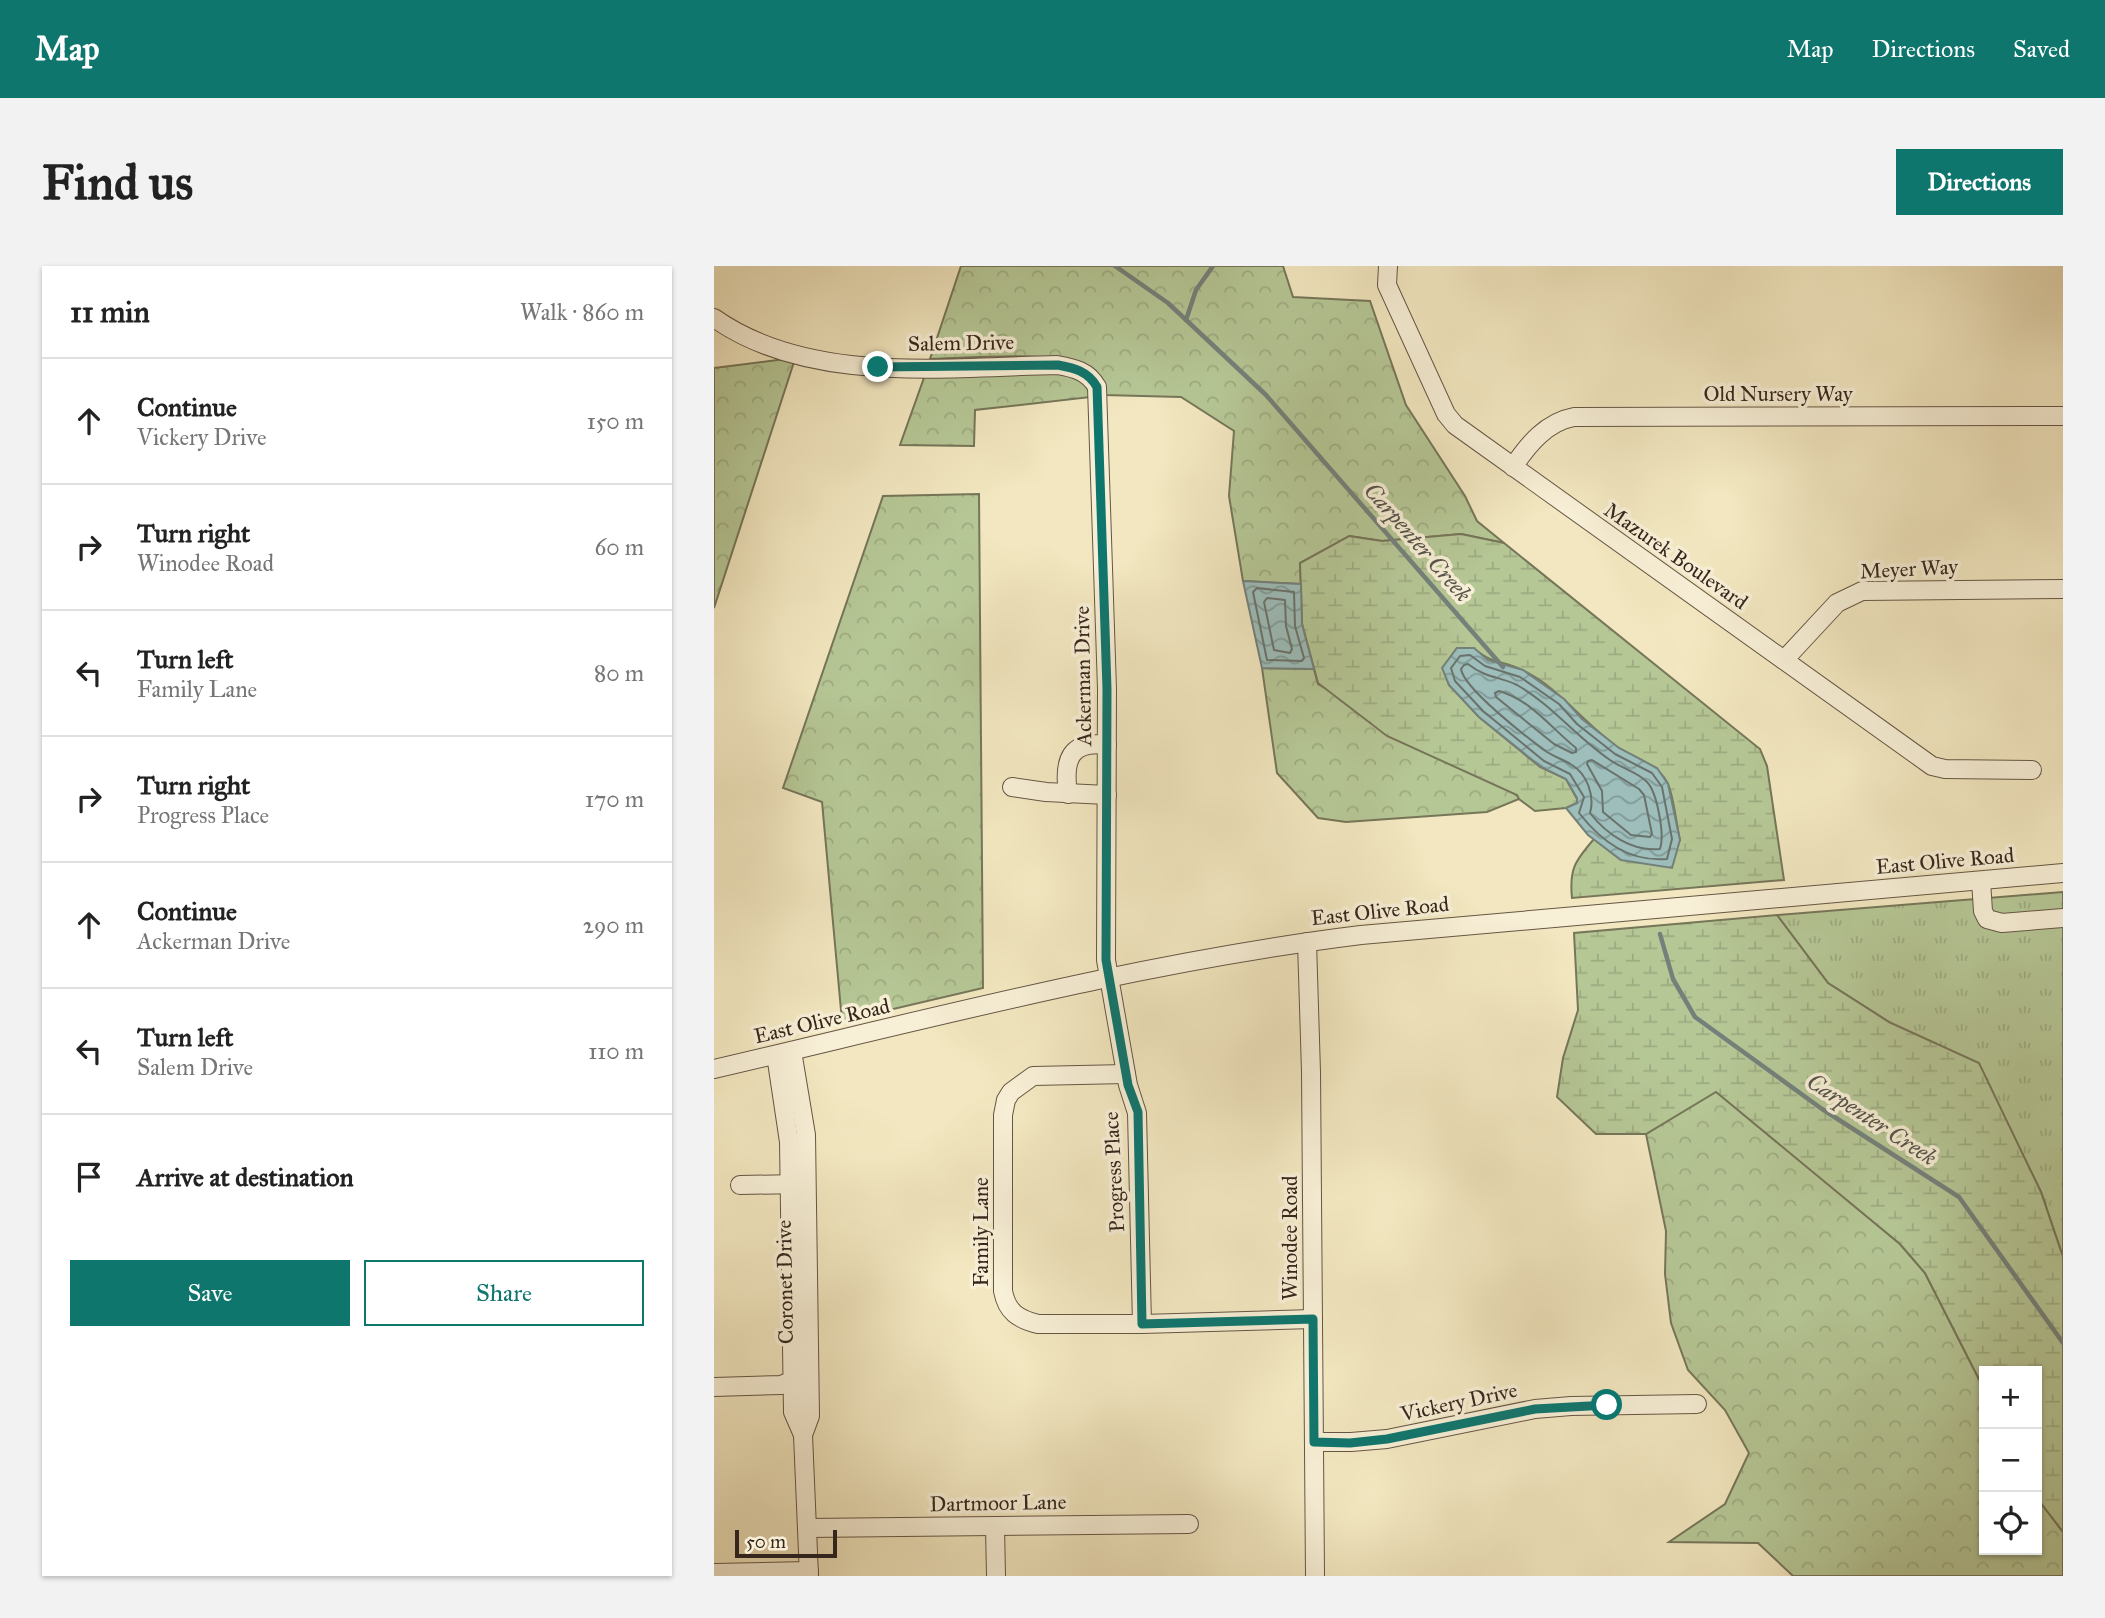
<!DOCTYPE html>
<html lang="en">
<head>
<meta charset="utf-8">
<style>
	:root { --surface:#fff; --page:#f2f2f2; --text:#222; --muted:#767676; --line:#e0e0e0; --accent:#0f766e }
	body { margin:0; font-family:"IM FELL Great Primer",serif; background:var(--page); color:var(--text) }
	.controls { position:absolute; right:21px; bottom:21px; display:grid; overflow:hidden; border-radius:0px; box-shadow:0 2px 5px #0004 }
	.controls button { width:63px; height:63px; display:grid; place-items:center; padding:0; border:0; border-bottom:2px solid var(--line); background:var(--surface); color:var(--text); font:35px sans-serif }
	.scale { position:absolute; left:21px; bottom:18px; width:102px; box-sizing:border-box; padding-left:7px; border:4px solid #37261c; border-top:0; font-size:19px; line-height:24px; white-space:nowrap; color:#37261c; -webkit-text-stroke:5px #f7efd6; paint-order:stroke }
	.stop { position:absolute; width:21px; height:21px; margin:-16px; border:5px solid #0f766e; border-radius:50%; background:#fff }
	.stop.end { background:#0f766e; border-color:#fff; box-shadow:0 2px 7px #0008 }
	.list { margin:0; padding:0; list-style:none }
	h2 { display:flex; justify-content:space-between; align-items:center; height:91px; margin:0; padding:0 28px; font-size:30px }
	h2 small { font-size:23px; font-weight:400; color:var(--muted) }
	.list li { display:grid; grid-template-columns:46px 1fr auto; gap:21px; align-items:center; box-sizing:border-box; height:126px; padding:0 28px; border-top:2px solid var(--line) }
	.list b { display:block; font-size:26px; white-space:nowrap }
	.list p { margin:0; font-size:23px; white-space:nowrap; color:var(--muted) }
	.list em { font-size:23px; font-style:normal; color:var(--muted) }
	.actions { display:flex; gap:14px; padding:21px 28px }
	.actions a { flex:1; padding:16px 0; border:2px solid var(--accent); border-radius:0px; text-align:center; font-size:24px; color:var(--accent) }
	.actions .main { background:var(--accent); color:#fff }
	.icon { flex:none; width:38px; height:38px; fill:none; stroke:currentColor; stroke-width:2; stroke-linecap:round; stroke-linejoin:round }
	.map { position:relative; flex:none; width:1349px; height:1310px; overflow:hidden; border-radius:0px }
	header { display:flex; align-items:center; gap:42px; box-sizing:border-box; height:98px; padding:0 35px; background:var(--accent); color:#fff }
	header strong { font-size:33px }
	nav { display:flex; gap:38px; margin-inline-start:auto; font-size:24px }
	.intro { display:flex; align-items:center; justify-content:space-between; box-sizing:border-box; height:168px; padding:0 42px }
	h1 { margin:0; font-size:49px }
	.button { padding:18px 32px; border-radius:0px; background:var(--accent); color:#fff; font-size:24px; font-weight:700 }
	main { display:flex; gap:42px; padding:0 42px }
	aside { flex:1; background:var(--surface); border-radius:0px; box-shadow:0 2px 5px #0004 }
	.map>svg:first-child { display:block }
	.grass { fill:url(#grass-tufts); stroke:#767659; stroke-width:2 }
	.forest { fill:url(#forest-crowns); stroke:#767659; stroke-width:2 }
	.wetland { fill:url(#wetland-marsh); stroke:#767659; stroke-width:2 }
	.water { fill:url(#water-waves); stroke:#74817b; stroke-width:2 }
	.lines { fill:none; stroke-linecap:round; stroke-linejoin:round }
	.shore { stroke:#6a726c; stroke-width:2 }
	.stream { stroke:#74817b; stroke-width:4.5 }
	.minor-casing { stroke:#665645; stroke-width:20 }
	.minor { stroke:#f7efd6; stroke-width:18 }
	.route { stroke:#0f766e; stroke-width:9 }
	.labels { text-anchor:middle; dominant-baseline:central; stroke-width:7; stroke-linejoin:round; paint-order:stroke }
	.street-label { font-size:21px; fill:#37261c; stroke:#f7efd6 }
	.water-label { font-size:23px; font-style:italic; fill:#56544c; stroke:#f7efd6 }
</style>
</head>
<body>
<header>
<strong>Map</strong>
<nav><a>Map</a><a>Directions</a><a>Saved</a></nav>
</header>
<div class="intro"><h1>Find us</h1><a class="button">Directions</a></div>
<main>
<aside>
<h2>11 min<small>Walk · 860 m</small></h2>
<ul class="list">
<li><svg class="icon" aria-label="ahead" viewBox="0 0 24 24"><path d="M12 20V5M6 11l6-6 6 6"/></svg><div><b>Continue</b><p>Vickery Drive</p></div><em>150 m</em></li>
<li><svg class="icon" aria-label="right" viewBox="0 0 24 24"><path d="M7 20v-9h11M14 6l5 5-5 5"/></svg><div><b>Turn right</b><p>Winodee Road</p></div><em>60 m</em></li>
<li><svg class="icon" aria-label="left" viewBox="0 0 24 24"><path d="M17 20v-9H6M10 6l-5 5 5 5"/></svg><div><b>Turn left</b><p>Family Lane</p></div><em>80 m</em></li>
<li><svg class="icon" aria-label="right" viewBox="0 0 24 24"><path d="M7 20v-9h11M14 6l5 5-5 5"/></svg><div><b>Turn right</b><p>Progress Place</p></div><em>170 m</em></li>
<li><svg class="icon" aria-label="ahead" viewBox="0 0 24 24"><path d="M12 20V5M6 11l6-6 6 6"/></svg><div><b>Continue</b><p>Ackerman Drive</p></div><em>290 m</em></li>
<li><svg class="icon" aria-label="left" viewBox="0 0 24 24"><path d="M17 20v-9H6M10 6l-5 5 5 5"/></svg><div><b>Turn left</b><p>Salem Drive</p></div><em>110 m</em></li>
<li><svg class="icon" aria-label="arrive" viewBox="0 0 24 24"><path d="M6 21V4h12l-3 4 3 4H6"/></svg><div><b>Arrive at destination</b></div></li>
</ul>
<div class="actions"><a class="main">Save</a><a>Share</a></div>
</aside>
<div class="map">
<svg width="1349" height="1310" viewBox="0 0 1349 1310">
	<defs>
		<pattern id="grass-tufts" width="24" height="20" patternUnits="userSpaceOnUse" patternTransform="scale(1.75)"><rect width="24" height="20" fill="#b6c796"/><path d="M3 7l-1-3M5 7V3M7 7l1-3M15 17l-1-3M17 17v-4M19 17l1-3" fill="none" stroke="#9dab81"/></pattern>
		<pattern id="forest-crowns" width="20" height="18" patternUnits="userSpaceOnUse" patternTransform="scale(1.75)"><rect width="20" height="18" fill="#b6c796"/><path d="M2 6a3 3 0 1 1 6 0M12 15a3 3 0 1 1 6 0" fill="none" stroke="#9dab81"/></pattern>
		<pattern id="wetland-marsh" width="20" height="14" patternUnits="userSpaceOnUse" patternTransform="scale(1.75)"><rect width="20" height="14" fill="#b6c796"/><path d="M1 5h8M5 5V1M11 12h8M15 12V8" fill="none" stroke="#9dab81"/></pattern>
		<pattern id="water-waves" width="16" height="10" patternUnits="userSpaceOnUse" patternTransform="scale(1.75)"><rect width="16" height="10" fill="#9dbebb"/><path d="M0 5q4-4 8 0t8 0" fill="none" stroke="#819a97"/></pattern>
	</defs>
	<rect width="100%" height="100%" fill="#f2e7c0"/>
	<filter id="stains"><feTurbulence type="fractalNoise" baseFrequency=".00286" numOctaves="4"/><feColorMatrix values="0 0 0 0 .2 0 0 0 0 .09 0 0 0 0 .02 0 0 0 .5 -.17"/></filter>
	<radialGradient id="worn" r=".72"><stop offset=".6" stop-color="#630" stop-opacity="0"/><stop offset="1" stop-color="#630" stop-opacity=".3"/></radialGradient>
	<polygon class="grass" points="1349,626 1349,991 1327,926 1297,865 1175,756 1114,717 1063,649"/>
	<g class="forest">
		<path d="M247,0H569L579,31L656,35L692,139L751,230L763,255L790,277L747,268L668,275L636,270L586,297L587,318L529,315L515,230L520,165L467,131L390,129C388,119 387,107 377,101C347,84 254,92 216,93Z"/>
		<polygon points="71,93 80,96 0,342 0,102"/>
		<polygon points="343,107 358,109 373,118 377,131 261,144 260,180 186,179 211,109"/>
		<polygon points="265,228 269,722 128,755 108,536 69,522 169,230"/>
		<polygon points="548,402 600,403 604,418 803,529 805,533 773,546 632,556 604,552 563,507"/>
		<polygon points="1002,825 1186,978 1211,1007 1270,1123 1270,1284 1323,1284 1323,1232 1349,1266 1349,1310 1079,1310 1044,1277 955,1276 1011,1238 1035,1187 1011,1144 974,1104 957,1057 951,1008 952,965 932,868"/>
	</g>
	<g class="wetland">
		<path d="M747,268L790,277L1046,483L1053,500L1070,614L858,632C855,603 861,595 880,573L907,594L966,574C962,558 960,529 953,516C942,497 922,493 905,482C871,459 845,421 808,404C787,394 780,399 759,382H743L729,402L735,419L765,451L826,501L852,513L863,533V537L852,542L821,545L805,533L803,529L673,470L604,417L588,358L586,297L635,270L668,275Z"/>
		<polygon points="1063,649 1114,717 1175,756 1265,797 1327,926 1349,991 1349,1266 1323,1232 1323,1105 1270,1105 1270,1123 1211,1007 1186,978 1002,826 932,868 882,868 843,831 849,792 864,744 860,667"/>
	</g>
	<g class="water">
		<polygon points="529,315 587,318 588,358 600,403 548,402"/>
		<polygon points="743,382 760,382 774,394 809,404 850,433 868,453 905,482 943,502 954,518 966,574 958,602 907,594 874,569 852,542 863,537 863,532 852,513 827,501 765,451 735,419 728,402"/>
	</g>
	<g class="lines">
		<g class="shore">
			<polygon points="543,322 580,326 581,360 590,392 588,395 553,394 539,326"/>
			<polygon points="553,332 571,334 572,360 578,383 576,387 560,384 550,336"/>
			<path d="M756,389L771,400L806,411L845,438L863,458L901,488L938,507L948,521L958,573L953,593C915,596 888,576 865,547L870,531L856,508L830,495L769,445L741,415L737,402L746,390Z"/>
			<path d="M754,398C773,413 785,410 803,419C838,439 863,472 896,494C907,502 924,506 933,516C943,526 951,569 946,583C919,586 893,569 876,547C881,530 873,508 858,499C850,494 841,491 833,486C815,473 750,423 747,403L750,399Z"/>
			<path d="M785,425C817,434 837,462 862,482V486L858,487L840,478L782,431L781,427Z"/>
			<polygon points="878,494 925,523 930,529 938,568 936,571 917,569 889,546 888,525 873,498 874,495"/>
		</g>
		<g class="stream">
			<polyline points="401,0 454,37 552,129 789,401"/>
			<polyline points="472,54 482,24 499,0"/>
			<polyline points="946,668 959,713 981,751 1108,843 1245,931 1349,1077"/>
		</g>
		<defs>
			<g id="minor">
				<polyline points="674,0 673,19 732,148 741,159 1218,500 1231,503 1318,504"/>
				<path d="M0,52C95,119 233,101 343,99C360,102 374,105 383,121L393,423L392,694L414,819L423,847L428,1058"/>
				<path d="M799,201C814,179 832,156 860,151L1349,150"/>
				<polyline points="1070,394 1123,337 1148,325 1349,323"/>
				<polyline points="298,521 332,526 393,529"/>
				<path d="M354,528C349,494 356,474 393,479"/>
				<polyline points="1267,615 1269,645 1273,653 1288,657 1349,652"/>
				<polyline points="593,676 597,806 601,1310"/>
				<polyline points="78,785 92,869 96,1150 89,1169"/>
				<polyline points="62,789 75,876 79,1146 89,1169 95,1310"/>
				<path d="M0,803C215,753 428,696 647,669L1349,607"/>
				<path d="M412,808L319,810L297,826L292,834L289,849V1025C293,1046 304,1053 324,1058H428L599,1053"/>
				<polyline points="26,919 86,918"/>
				<polyline points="0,1121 67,1119 78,1115 88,1115"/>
				<polyline points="600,1176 637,1176 673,1173 821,1143 857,1140 983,1138"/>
				<polyline points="281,1260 282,1310"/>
				<polyline points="94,1262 475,1258"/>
				<polyline points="0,1307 95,1305"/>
			</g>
		</defs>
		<use href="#minor" class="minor-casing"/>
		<use href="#minor" class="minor"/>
	</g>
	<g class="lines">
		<path class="route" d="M164,101L344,99C360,102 374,105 383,121L393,423L392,694L414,819L424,846L428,1058L599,1053L600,1176L636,1177L673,1173L821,1143L893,1139"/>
	</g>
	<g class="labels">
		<g class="street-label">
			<text transform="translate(247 77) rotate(-1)">Salem Drive</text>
			<text x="1064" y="128">Old Nursery Way</text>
			<text transform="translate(962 290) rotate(35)">Mazurek Boulevard</text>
			<text transform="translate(1195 303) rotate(-3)">Meyer Way</text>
			<text transform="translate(369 410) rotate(-91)">Ackerman Drive</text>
			<text transform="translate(1231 595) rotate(-5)">East Olive Road</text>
			<text transform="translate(666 645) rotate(-6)">East Olive Road</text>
			<text transform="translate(108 755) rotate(-13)">East Olive Road</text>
			<text transform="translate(400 906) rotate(-93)">Progress Place</text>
			<text transform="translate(267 966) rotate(-90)">Family Lane</text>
			<text transform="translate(576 972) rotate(-90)">Winodee Road</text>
			<text transform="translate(71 1016) rotate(-91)">Coronet Drive</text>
			<text transform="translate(745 1136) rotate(-12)">Vickery Drive</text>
			<text transform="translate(284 1237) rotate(-1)">Dartmoor Lane</text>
		</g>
		<g class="water-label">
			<text transform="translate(704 276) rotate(49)">Carpenter Creek</text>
			<text transform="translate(1158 853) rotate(33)">Carpenter Creek</text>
		</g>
	</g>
	<rect width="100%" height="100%" filter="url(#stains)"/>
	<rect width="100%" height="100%" fill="url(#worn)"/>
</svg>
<div class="controls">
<button>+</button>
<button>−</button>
<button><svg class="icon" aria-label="locate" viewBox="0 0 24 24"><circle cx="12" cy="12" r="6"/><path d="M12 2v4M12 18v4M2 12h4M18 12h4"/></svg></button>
</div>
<div class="scale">50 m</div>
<div class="stop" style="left:893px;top:1139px"></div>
<div class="stop end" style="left:164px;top:101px"></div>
</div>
</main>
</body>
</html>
